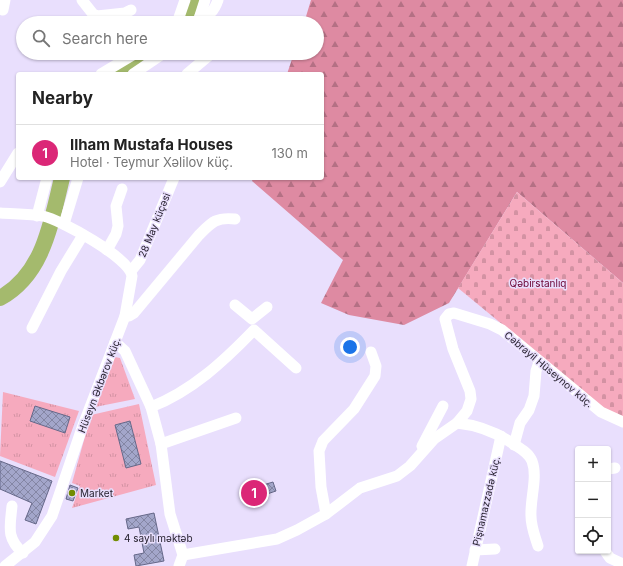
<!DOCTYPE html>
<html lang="en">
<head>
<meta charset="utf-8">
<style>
	:root { --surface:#fff; --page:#f6f6f6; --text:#222; --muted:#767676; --line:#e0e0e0; --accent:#db2777 }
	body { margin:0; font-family:Inter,sans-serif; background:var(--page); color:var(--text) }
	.controls { position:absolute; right:12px; bottom:12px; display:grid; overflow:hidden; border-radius:4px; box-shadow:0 1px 3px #0004 }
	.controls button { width:36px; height:36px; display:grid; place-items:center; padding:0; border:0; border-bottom:1px solid var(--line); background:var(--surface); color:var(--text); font:20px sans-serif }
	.you { position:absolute; left:350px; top:347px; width:14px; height:14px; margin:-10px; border:3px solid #fff; border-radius:50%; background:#1a73e8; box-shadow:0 0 0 6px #1a73e833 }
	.badge { display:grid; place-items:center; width:26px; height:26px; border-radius:50%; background:var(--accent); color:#fff; font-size:13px; font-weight:700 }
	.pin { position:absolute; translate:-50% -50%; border:2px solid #fff; box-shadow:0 1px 4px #0006 }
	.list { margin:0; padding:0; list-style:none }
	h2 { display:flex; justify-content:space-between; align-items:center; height:52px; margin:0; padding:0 16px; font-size:17px }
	h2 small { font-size:13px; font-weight:400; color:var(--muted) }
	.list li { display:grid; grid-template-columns:26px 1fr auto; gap:12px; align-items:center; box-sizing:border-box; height:56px; padding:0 16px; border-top:1px solid var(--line) }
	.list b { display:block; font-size:15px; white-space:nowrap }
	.list p { margin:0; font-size:13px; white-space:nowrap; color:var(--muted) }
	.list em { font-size:13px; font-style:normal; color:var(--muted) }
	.icon { flex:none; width:22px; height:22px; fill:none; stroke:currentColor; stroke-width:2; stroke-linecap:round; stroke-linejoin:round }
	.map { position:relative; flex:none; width:623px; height:566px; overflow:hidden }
	.search { position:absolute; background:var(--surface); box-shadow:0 1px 3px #0004; left:16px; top:16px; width:308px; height:44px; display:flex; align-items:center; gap:10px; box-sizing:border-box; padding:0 14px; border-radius:22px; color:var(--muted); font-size:15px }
	.panel { position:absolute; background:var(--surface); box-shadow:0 1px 3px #0004; left:16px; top:72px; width:308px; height:108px; border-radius:4px }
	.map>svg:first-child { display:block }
	.grass { fill:url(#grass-tufts) }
	.forest { fill:url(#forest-firs) }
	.cemetery { fill:url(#cemetery-stones) }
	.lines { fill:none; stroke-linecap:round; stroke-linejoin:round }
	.river { stroke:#a4ba6d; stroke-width:16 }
	.building { fill:url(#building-cross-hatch); stroke:#666889 }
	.minor { stroke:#fff; stroke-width:11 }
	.poi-dot { fill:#728c02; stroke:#e9dffd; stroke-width:1.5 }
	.labels { text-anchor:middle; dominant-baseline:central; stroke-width:3; stroke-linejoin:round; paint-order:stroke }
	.street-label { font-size:10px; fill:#211c29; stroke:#e9dffd }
	.park-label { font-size:10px; fill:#6a0233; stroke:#e9dffd }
	.poi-label { font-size:10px; fill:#211c29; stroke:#e9dffd; text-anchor:start }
</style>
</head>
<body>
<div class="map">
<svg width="623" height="566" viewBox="0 0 623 566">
	<defs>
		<pattern id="grass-tufts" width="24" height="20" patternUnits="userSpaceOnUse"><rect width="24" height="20" fill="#f6aabe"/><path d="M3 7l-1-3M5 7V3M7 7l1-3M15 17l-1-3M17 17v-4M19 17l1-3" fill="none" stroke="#d392a3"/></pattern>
		<pattern id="forest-firs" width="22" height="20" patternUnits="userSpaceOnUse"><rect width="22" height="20" fill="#de8aa2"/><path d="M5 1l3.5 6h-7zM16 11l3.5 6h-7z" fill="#b47084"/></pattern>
		<pattern id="cemetery-stones" width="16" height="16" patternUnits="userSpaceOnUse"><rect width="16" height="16" fill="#f6aabe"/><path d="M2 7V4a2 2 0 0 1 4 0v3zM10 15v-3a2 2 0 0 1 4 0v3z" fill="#d392a3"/></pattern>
		<pattern id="building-cross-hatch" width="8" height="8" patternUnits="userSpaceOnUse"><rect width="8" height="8" fill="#a3a6ca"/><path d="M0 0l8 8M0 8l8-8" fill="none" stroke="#8486a4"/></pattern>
	</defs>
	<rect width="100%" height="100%" fill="#e9dffd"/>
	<g class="grass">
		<polygon points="115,357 120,358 135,399 95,407"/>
		<polygon points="3,392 79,411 55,477 0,456"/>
		<polygon points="139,404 156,485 72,508 80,486 72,483 91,415"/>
	</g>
	<polygon class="forest" points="311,0 623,0 623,283 517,192 449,303 404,325 349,315 321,303 343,260 252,181 253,178 322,178 322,74 287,74 294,53 317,53 317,23 304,23"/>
	<polygon class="cemetery" points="517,192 623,283 623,417 605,409 458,288"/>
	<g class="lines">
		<g class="river">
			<polyline points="186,23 195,0"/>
			<polyline points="118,74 152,53"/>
			<path d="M0,298C44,274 51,222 62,178"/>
		</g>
	</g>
	<g class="building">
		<polygon points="35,406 70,417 65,433 30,421"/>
		<polygon points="130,421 141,464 126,468 115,425"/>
		<polygon points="0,461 52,481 36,524 25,520 32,503 0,489"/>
		<polygon points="273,482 276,491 246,501 243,491"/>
		<polygon points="70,485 78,488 73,501 66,499"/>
		<polygon points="154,513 164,561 136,566 134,555 144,553 139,527 128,529 126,519"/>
	</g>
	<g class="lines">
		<g class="minor">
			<polyline points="82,0 93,14 97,16 125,13 131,10"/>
			<polyline points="3,10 5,0"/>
			<path d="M200,16C210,17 215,9 218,0"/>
			<polyline points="198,22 205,0"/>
			<polyline points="177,23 185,0"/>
			<polyline points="101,74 136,53"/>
			<polyline points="133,74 164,53"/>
			<polyline points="187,74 212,53"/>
			<polyline points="0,182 18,153"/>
			<path d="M0,213C14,214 29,214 43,216C61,220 130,258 132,276L125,316L82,428L52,516L35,542L5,566"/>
			<polyline points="37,216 47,178"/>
			<polyline points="64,224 78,178"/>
			<polyline points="107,250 116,234 118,226 116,206 122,189"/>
			<polyline points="131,271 140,260 174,178"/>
			<polyline points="235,305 252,319 267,307"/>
			<path d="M125,316H129L134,313L199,235C212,222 216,217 235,219"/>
			<polyline points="32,328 61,271 83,235"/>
			<polyline points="115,342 125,351 151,407 161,444 170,514 183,555 179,566"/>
			<path d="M151,407C192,391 224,361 254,330L296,368"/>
			<path d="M457,423C476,425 493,431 509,441C517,447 528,451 532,461C538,477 530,499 531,516C531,527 535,536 538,546"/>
			<polyline points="161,444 236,418"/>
			<polyline points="514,445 520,423 529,410 534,396 536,371 539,362"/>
			<polyline points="422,446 443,406"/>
			<polyline points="608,469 615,468"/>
			<path d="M12,506C10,527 6,538 23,553"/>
			<polyline points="326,514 321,487 319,451 323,441 354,409 375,376 376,366 371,352"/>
			<polyline points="475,550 495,549"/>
			<polyline points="605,551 610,558 623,564"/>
			<polyline points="183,555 277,539 297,530 326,514 360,488 397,476 410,466 434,439 457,423 467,411 471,399 470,391 453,349 445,319 449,314 454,313 490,324 502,330 601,412 623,422"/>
			<polyline points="472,566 501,436"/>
		</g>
	</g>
	<g class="poi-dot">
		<circle cx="72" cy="493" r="4"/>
		<circle cx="116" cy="538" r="4"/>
	</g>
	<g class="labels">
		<g class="street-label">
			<text transform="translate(154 225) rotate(-68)">28 May küçəsi</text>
			<text transform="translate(549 369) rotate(40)">Cəbrayil Hüseynov küç.</text>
			<text transform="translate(99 385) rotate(-69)">Hüseyn Əkbərov küç.</text>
			<text transform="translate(486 501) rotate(-77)">Pişnamazzadə küç.</text>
		</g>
		<g class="park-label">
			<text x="538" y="283">Qəbirstanlıq</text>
		</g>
		<g class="poi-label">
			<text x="80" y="493">Market</text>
			<text x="124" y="538">4 saylı məktəb</text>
		</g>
	</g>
</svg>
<div class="controls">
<button>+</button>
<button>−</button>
<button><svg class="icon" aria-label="locate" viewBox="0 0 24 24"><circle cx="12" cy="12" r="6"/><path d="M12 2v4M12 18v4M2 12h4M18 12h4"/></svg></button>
</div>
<div class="you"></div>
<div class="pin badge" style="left:254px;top:493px">1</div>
<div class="search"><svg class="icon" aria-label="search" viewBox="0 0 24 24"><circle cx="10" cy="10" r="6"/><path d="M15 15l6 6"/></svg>Search here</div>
<section class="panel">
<h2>Nearby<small></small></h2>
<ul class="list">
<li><span class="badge">1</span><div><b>Ilham Mustafa Houses</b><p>Hotel · Teymur Xəlilov küç.</p></div><em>130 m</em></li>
</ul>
</section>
</div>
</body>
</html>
